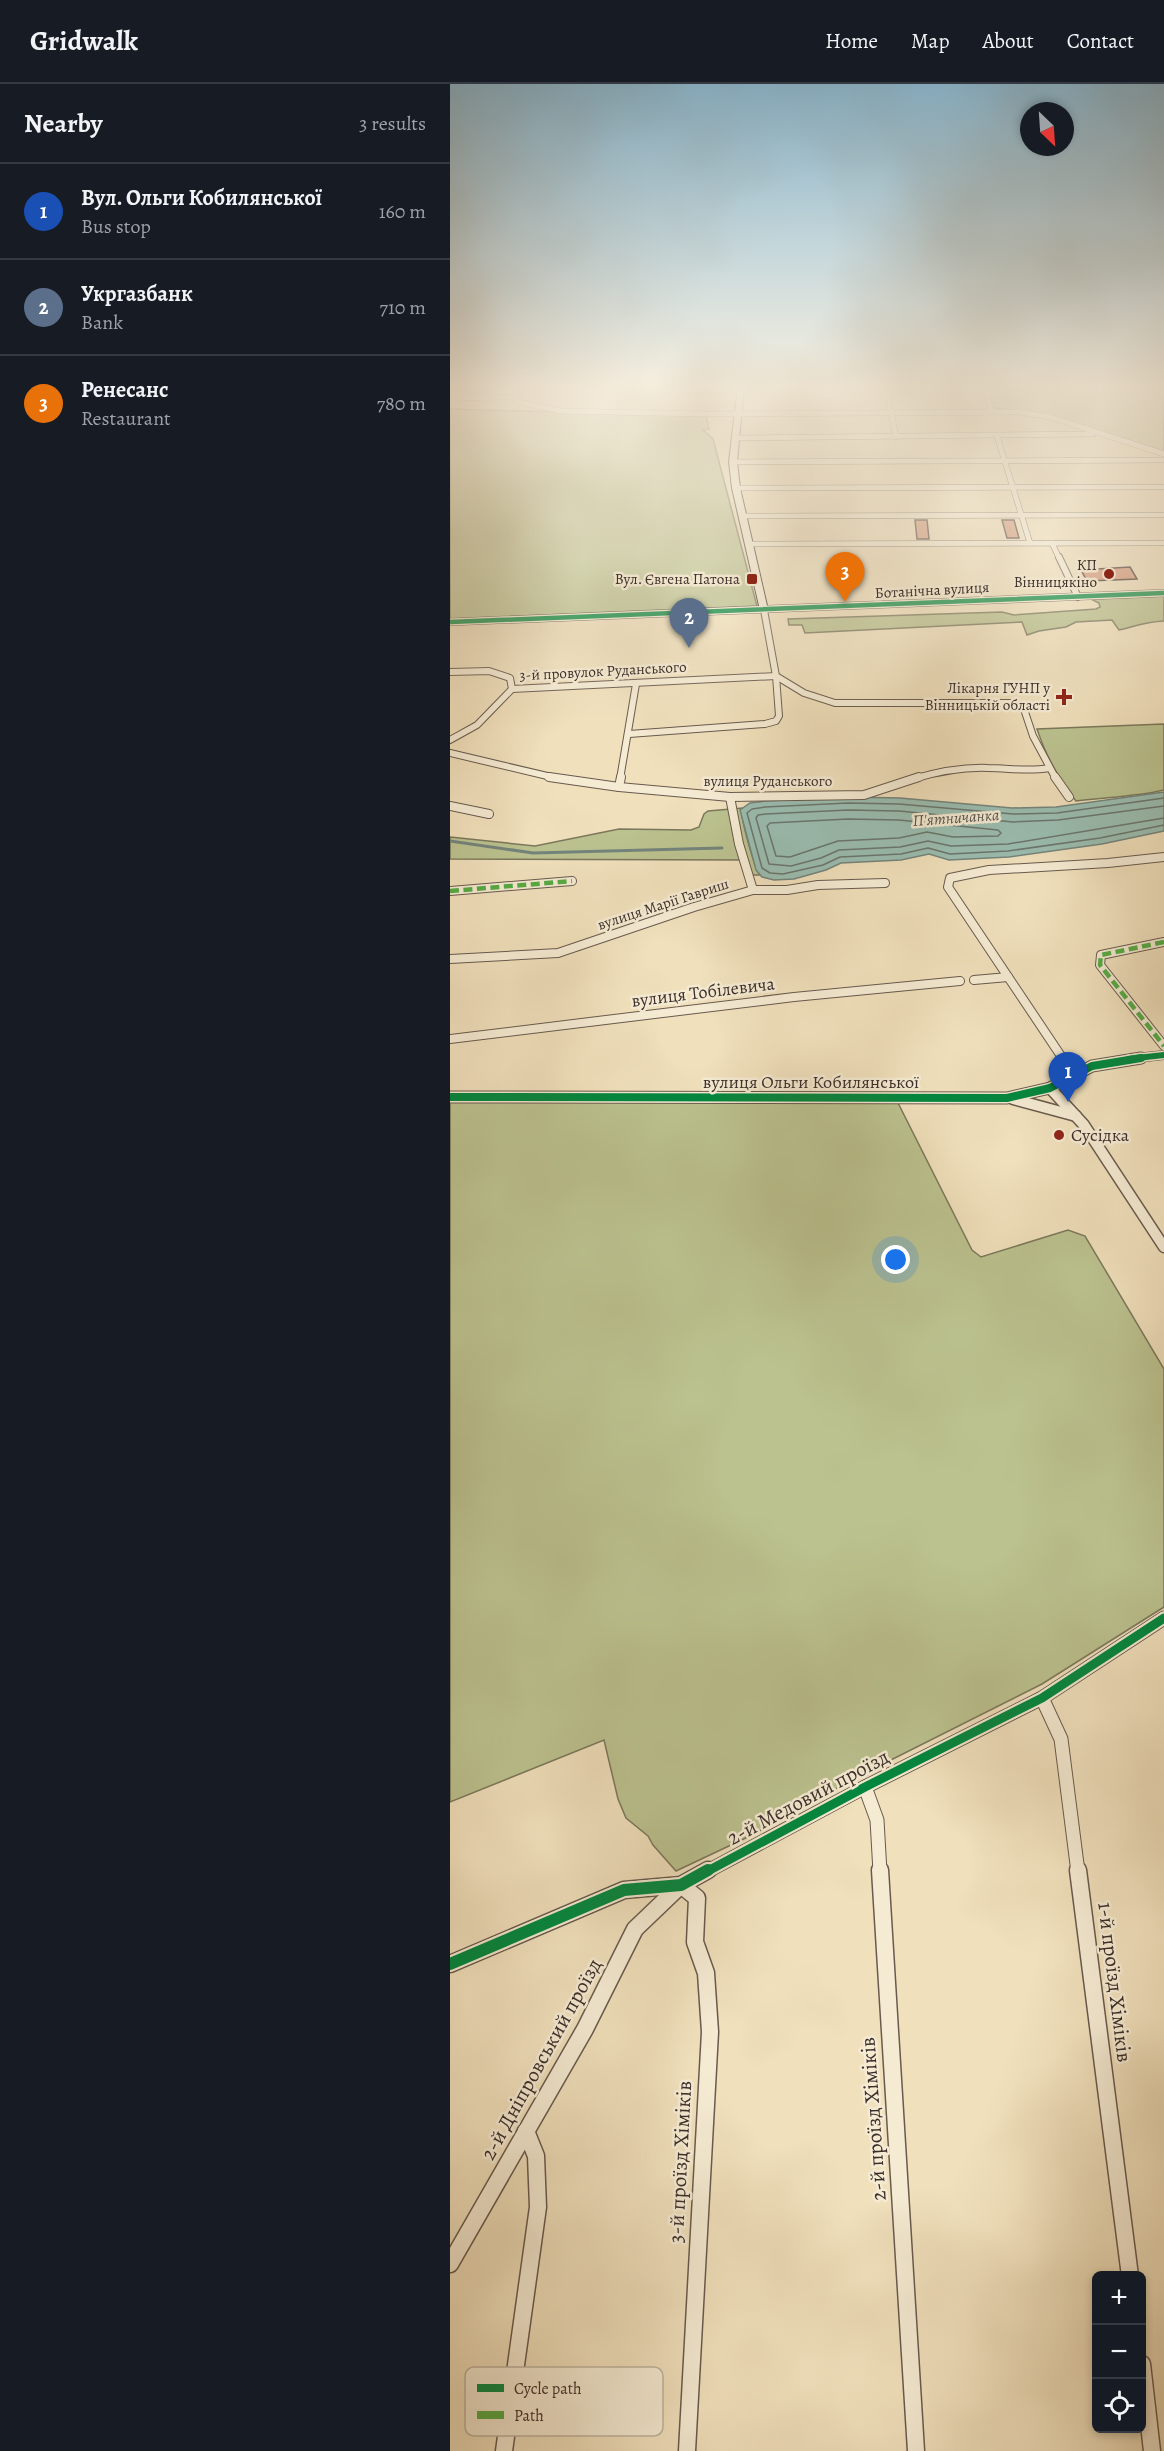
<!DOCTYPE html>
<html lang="en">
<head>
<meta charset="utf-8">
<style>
	:root { --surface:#171b24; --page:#20242c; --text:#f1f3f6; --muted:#9ea1a6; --line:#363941; --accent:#db2777 }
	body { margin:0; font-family:Alegreya,serif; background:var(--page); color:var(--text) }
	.controls { position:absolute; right:18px; bottom:18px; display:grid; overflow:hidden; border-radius:9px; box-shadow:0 3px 9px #0003 }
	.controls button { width:54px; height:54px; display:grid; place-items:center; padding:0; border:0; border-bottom:2px solid var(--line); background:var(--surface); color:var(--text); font:30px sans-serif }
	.compass { position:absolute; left:570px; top:18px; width:54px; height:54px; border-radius:50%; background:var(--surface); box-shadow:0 3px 9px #0003; rotate:155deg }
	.you { position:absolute; left:446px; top:1176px; width:21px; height:21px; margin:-15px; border:4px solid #fff; border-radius:50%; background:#1a73e8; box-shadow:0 0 0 9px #1a73e833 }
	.badge { display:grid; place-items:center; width:39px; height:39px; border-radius:50%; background:var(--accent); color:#fff; font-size:20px; font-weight:700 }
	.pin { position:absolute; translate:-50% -50px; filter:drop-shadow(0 2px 3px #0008) }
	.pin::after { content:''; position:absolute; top:32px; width:21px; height:18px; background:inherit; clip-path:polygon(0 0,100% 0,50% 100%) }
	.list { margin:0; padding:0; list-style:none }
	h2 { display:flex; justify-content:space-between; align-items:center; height:78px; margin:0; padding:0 24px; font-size:26px }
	h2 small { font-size:20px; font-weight:400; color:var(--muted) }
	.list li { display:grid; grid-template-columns:39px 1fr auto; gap:18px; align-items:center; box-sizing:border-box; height:96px; padding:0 24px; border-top:2px solid var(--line) }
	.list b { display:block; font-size:22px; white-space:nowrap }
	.list p { margin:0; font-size:20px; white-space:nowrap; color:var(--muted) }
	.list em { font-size:20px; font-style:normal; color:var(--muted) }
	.icon { flex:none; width:33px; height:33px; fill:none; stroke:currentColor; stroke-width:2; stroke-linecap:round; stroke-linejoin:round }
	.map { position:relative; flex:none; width:714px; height:2367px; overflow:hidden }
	header { display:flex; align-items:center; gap:36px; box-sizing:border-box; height:84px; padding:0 30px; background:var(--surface); border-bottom:2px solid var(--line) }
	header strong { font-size:28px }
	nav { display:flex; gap:33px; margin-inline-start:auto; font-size:21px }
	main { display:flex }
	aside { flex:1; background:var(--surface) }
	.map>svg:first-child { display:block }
	.green { fill:#bbc28f; stroke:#7b785c; stroke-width:1.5 }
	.water { fill:#9abdb1; stroke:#74847b; stroke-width:1.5 }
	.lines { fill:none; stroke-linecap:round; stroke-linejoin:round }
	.shore { stroke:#6a766e; stroke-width:1.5 }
	.stream { stroke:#74847b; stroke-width:3 }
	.building { fill:#d59476; stroke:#3b2e2a; stroke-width:1.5 }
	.street-far5-casing { stroke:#685a4e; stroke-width:6 }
	.street-far4-casing { stroke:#685a4e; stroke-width:8 }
	.street-far3-casing { stroke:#685a4e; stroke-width:10 }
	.street-far2-casing { stroke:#685a4e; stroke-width:13 }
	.street-far1-casing { stroke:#685a4e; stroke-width:15 }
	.street-casing { stroke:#685a4e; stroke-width:19 }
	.secondary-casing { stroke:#3b2e2a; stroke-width:2 }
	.street-far5 { stroke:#f5ebd3; stroke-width:5 }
	.street-far4 { stroke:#f5ebd3; stroke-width:6 }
	.street-far3 { stroke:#f5ebd3; stroke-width:8 }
	.street-far2 { stroke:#f5ebd3; stroke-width:10 }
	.street-far1 { stroke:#f5ebd3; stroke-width:13 }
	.street { stroke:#f5ebd3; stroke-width:16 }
	.secondary { fill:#f5ebd3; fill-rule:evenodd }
	.quiet { stroke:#55ab44; stroke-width:4.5; stroke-dasharray:9 4.5; stroke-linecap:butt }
	.cycleway-far4-casing { stroke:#f5ebd3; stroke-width:7 }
	.cycleway-far3-casing { stroke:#f5ebd3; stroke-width:9 }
	.cycleway-far2-casing { stroke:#f5ebd3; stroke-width:11 }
	.cycleway-far1-casing { stroke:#f5ebd3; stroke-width:13 }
	.cycleway-casing { stroke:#f5ebd3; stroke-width:16 }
	.cycleway-far4 { stroke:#00873e; stroke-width:4.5 }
	.cycleway-far3 { stroke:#00873e; stroke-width:6 }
	.cycleway-far2 { stroke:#00873e; stroke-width:8 }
	.cycleway-far1 { stroke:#00873e; stroke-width:9 }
	.cycleway { stroke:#00873e; stroke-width:12 }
	.poi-dot { fill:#8f2418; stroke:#f5ebd3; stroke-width:2 }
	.labels { text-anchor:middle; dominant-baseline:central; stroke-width:5; stroke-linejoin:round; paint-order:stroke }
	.far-poi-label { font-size:15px; fill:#3b2e2a; stroke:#f5ebd3; text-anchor:end }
	.far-street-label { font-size:15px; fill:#3b2e2a; stroke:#f5ebd3 }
	.far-water-label { font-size:16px; font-style:italic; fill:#53524c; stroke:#f5ebd3 }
	.street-label { font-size:18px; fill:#3b2e2a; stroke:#f5ebd3 }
	.poi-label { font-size:18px; fill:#3b2e2a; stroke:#f5ebd3; text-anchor:start }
	.near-street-label { font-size:21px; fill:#3b2e2a; stroke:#f5ebd3 }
	.key { fill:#f5ebd3; stroke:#bdb2a0; stroke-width:1.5 }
	.key-label { font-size:16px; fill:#3b2e2a }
</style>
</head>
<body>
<header>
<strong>Gridwalk</strong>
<nav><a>Home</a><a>Map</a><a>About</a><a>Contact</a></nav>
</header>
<main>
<aside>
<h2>Nearby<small>3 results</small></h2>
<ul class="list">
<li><span class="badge" style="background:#1a4fb4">1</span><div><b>Вул. Ольги Кобилянської</b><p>Bus stop</p></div><em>160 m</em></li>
<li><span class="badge" style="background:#5c6f8a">2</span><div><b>Укргазбанк</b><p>Bank</p></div><em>710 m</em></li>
<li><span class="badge" style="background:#e8710a">3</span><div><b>Ренесанс</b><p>Restaurant</p></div><em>780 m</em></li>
</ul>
</aside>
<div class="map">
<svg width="714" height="2367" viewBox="0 0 714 2367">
	<rect width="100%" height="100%" fill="#f0e0bc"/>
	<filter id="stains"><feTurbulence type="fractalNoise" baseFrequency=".00333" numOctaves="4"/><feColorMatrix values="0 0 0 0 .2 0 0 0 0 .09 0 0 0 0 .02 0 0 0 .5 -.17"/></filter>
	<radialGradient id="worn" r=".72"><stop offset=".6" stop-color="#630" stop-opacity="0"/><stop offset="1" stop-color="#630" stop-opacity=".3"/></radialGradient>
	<g class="green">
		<polygon points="534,301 714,301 714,370 600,333 541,323"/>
		<polygon points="0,325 256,332 259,345 253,346 263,355 307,522 0,535"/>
		<path d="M714,512V537C694,538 686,542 669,546L662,536L626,538L616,543L589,547L577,551L572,538L355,549L352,541H339L338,535L552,528L564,531L646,525L650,523L649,519L641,515Z"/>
		<path d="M714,640V706C685,713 656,713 626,717C608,694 596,673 587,645Z"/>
		<path d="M292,724C290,733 304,783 310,791H298L293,776L0,775V753L85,762L169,745L241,746L249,743L254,730L258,727Z"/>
		<polygon points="0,1013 445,1013 522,1166 531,1173 618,1146 635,1152 714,1285 714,1523 592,1600 411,1691 300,1752 226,1787 203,1761 198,1752 176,1734 168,1715 154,1656 0,1718"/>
	</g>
	<polygon class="water" points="714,708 714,747 652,760 559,773 499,776 479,770 451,776 391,779 376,786 344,795 324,796 312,793 306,786 290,726 300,719 315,717 398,713 450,714 562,724 606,723"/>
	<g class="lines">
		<g class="shore">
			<polyline points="714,714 607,729 563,730 449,720 398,719 315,723 302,725 297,729 312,784 320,789 333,790 373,781 390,773 451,770 478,764 500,770 558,767 650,754 714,741"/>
			<polyline points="714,722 608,736 563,738 449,727 398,726 316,730 308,731 306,734 319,780 341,782 371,774 389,766 450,763 478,757 501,762 558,760 714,734"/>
			<polygon points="398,735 449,736 548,746 551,749 548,752 503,753 477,748 449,754 388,757 340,773 326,772 317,742 320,739"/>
		</g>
		<polyline class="stream" points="0,757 83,769 272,764"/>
	</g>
	<g class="building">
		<polygon points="465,436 477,436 479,455 467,455"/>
		<polygon points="552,436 564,436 569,454 557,454"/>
		<polygon points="680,483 687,495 637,497 631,486"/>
	</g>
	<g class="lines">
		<defs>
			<g id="street-far5">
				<polyline points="74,301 66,316 68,318 111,327 256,330 570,328 600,333 714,370"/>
				<polyline points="436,301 446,353"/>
				<polyline points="534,301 542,328"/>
				<polyline points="154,307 535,306"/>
				<polyline points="0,314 68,313"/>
				<polyline points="14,314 25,301"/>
				<polyline points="547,352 580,459"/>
				<polyline points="286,354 643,350"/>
				<polyline points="283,378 714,376"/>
				<polyline points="286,404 714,403"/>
				<polyline points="293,432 714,431"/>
				<polyline points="602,459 609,474"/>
				<polyline points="299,460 714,459"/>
			</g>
			<g id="street-far4">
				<polyline points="609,473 628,513"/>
				<polyline points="0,538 714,509"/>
				<polyline points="0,588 39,587 60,594 62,605"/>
				<polyline points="326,592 354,609 385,619 560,619 570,621 574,625 583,652 606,695"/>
				<polyline points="179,650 315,640 326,637 329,632 326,592 314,526"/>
				<polyline points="0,656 27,641 62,605 326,592"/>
				<polyline points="0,669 110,695"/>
				<polyline points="170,695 186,600"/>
				<path d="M463,695C487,688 513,683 538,684C559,684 578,688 599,684"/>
			</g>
			<g id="street-far3">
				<polyline points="99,693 169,703 280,713 414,711 469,693"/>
				<polyline points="605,693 619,713"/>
				<polyline points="169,703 171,693"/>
				<polyline points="280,713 289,760 303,806"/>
				<polyline points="0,722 39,730"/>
				<polyline points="0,807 122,797"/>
				<polyline points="714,858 651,871 650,881 714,962"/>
				<polyline points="0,875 108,869 244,823 303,806 337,806 368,801 435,799"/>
				<polyline points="524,896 558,893"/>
				<polyline points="0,955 344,913 510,897"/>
				<polyline points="613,975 498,803 500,794 539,786 658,779 714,773"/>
				<polyline points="678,975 714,971"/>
			</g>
			<g id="street-far2">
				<polyline points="612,974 623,991"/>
				<polyline points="600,1004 634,1041 714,1163"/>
				<polyline points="0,1013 557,1014 600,1004 642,982 691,974"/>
				<polyline points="563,1015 626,1032"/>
			</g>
			<g id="street-far1">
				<polyline points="592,1614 611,1655 628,1788"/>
				<polyline points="415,1703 427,1736 430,1788"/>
				<polyline points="256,1788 415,1703 592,1614 714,1534"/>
			</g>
			<g id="street">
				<polyline points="430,1786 466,2367"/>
				<polyline points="628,1786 680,2192"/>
				<polyline points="231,1801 247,1814 245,1858 256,1889 260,1948 237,2367"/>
				<polyline points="0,1880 174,1806 231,1801 258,1786"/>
				<polyline points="0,2180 135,1945 185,1845 231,1801"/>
				<polyline points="692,2280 702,2367"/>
				<polyline points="54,2367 88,2123 86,2072 76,2047"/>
			</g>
			<polygon id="secondary" points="288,301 294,301 287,378 290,404 318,526 314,529 310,526 282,404 279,378"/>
		</defs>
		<use href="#street-far5" class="street-far5-casing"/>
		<use href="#street-far4" class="street-far4-casing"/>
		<use href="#street-far3" class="street-far3-casing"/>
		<use href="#street-far2" class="street-far2-casing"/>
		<use href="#street-far1" class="street-far1-casing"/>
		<use href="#street" class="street-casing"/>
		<use href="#secondary" class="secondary-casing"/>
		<use href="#street-far5" class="street-far5"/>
		<use href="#street-far4" class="street-far4"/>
		<use href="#street-far3" class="street-far3"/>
		<use href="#street-far2" class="street-far2"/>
		<use href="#street-far1" class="street-far1"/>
		<use href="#street" class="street"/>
		<use href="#secondary" class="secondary"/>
		<g class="quiet">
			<polyline points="0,807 122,797"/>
			<polyline points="714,858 651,871 650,881 714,962"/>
		</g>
		<defs>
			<polyline id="cycleway-far4" points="0,538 714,509"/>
			<polyline id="cycleway-far3" points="678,975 714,971"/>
			<polyline id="cycleway-far2" points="0,1013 557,1014 600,1004 642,982 691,974"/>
			<polyline id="cycleway-far1" points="256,1788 415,1703 592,1614 714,1534"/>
			<polyline id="cycleway" points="0,1880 174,1806 231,1801 258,1786"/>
		</defs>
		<use href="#cycleway-far4" class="cycleway-far4-casing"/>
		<use href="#cycleway-far3" class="cycleway-far3-casing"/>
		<use href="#cycleway-far2" class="cycleway-far2-casing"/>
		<use href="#cycleway-far1" class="cycleway-far1-casing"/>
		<use href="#cycleway" class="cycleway-casing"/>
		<use href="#cycleway-far4" class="cycleway-far4"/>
		<use href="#cycleway-far3" class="cycleway-far3"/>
		<use href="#cycleway-far2" class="cycleway-far2"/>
		<use href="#cycleway-far1" class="cycleway-far1"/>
		<use href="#cycleway" class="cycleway"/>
	</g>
	<linearGradient id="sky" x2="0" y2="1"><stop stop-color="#89b8d2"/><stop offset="0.48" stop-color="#f8f1e1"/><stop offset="1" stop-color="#f8f1e1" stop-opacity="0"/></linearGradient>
	<rect width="714" height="632" fill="url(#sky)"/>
	<g class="poi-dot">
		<circle cx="659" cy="490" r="6"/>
		<rect x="296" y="489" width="12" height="12" rx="3"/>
		<path d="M611 604h6v6h6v6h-6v6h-6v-6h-6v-6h6z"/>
		<circle cx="609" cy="1051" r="6"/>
	</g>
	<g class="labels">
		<g class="far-poi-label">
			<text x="647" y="481">КП<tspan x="647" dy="17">Вінницякіно</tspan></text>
			<text x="290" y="495">Вул. Євгена Патона</text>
			<text x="600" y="604">Лікарня ГУНП у<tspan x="600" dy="17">Вінницькій області</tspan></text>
		</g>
		<g class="far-street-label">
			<text transform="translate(482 506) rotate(-3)">Ботанічна вулиця</text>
			<text transform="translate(153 587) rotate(-3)">3-й провулок Руданського</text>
			<text x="318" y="697">вулиця Руданського</text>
			<text transform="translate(213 820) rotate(-18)">вулиця Марії Гавриш</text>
		</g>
		<g class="far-water-label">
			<text transform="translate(506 734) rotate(-4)">П'ятничанка</text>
		</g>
		<g class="street-label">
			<text transform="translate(253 908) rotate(-7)">вулиця Тобілевича</text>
			<text x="361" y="998">вулиця Ольги Кобилянської</text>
		</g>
		<g class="poi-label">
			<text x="621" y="1051">Сусідка</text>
		</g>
		<g class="near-street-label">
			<text transform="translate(358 1713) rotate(-28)">2-й Медовий проїзд</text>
			<text transform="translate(665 1898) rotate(83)">1-й проїзд Хіміків</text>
			<text transform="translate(91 1975) rotate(-61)">2-й Дніпровський проїзд</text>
			<text transform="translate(423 2035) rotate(-94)">2-й проїзд Хіміків</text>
			<text transform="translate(230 2078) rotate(-87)">3-й проїзд Хіміків</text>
		</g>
	</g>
	<rect x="15" y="2283" width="198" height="69" rx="9" class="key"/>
	<rect x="27" y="2300" width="27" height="8" fill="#00873e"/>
	<rect x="27" y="2327" width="27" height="8" fill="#55ab44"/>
	<g class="key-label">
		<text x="64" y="2310">Cycle path</text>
		<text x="64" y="2337">Path</text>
	</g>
	<rect width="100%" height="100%" filter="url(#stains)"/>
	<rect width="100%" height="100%" fill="url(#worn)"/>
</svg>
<div class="controls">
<button>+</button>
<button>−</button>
<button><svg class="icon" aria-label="locate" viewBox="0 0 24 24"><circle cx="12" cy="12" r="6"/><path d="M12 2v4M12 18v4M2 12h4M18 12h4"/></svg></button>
</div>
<svg class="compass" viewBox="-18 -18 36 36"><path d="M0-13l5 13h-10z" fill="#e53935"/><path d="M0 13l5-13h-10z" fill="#9ea1a6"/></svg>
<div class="you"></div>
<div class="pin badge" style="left:618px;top:1018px;background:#1a4fb4">1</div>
<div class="pin badge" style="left:239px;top:564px;background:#5c6f8a">2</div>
<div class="pin badge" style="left:395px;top:518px;background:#e8710a">3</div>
</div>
</main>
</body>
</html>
